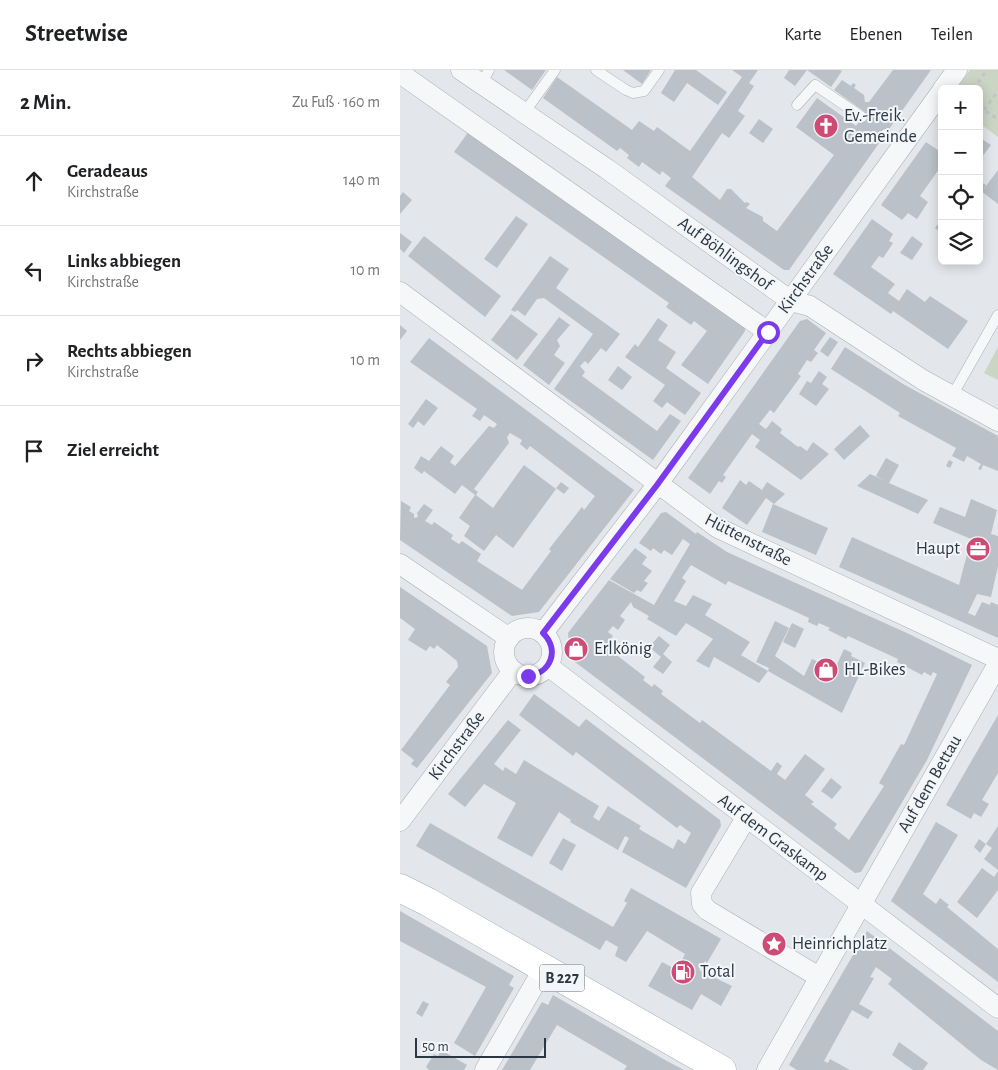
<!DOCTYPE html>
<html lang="de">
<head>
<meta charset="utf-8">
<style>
	:root { --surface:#fff; --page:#f6f6f6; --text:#202124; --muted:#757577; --line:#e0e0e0 }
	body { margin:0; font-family:"Alegreya Sans",sans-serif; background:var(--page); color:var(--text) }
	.controls { position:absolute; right:15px; top:15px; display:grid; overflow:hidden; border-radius:8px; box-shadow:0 2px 12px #0003 }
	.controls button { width:45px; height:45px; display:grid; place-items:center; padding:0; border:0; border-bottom:1px solid var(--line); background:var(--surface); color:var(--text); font:25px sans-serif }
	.scale { position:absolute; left:15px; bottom:12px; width:131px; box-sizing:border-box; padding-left:5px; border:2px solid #2b3743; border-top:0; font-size:14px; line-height:18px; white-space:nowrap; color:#2b3743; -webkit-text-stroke:4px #f3f6f8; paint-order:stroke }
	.stop { position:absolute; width:15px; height:15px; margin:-11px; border:4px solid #7c3aed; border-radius:50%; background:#fff }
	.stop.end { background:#7c3aed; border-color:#fff; box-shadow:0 1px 5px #0008 }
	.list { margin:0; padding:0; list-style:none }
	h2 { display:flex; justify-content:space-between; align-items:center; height:65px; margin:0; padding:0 20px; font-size:21px }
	h2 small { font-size:16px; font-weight:400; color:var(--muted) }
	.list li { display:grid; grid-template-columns:32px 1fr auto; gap:15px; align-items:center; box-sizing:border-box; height:90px; padding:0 20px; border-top:1px solid var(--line) }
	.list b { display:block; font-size:19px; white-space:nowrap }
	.list p { margin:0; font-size:16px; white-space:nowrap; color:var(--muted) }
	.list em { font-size:16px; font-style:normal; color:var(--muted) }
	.icon { flex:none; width:28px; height:28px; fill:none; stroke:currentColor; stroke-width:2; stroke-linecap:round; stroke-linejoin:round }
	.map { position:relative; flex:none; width:598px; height:1000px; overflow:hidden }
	header { display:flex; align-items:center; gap:30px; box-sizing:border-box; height:70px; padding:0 25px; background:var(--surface); border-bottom:1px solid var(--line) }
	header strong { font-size:24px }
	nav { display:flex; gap:28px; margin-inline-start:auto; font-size:18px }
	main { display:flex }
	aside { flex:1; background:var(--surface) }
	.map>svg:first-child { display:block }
	.green { fill:#cbd5c4 }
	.building { fill:#bac1c8; fill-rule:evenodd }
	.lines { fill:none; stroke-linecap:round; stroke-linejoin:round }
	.lane-casing { stroke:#a8afb5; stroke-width:11 }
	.street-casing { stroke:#a8afb5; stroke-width:21 }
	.primary-casing { stroke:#a2aeb6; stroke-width:29 }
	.path { stroke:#c1c5ca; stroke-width:3; stroke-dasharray:4 4; stroke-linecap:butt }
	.lane { stroke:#f6f7f9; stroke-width:10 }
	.street { stroke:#f6f7f9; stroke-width:20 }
	.primary { stroke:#fff; stroke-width:28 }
	.route { stroke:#7c3aed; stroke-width:6 }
	.labels { text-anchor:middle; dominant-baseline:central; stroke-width:4; stroke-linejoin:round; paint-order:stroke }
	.shield { fill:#f3f6f8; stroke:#677079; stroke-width:1 }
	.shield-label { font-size:16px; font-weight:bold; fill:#2b3743 }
	.poi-label { font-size:18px; fill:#2b3743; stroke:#f3f6f8; text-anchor:start }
	.street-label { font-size:18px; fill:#2b3743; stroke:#f3f6f8 }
</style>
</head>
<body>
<header>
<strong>Streetwise</strong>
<nav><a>Karte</a><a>Ebenen</a><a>Teilen</a></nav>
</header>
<main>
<aside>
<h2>2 Min.<small>Zu Fuß · 160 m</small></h2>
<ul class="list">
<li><svg class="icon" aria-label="ahead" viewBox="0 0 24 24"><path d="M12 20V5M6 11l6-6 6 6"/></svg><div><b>Geradeaus</b><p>Kirchstraße</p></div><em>140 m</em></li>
<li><svg class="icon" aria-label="left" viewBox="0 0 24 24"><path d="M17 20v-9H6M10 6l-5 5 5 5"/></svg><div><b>Links abbiegen</b><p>Kirchstraße</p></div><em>10 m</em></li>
<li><svg class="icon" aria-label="right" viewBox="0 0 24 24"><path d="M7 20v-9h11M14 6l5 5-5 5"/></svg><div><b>Rechts abbiegen</b><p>Kirchstraße</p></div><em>10 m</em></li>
<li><svg class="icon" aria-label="arrive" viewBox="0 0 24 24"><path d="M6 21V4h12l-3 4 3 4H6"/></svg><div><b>Ziel erreicht</b></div></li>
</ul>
</aside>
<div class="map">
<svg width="598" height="1000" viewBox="0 0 598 1000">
	<rect width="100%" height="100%" fill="#e3e7eb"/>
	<g class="green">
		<polygon points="570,0 598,0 598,67 579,53 579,19 556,19"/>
		<polygon points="598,277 598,310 584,303"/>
	</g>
	<g class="building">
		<polygon points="104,0 146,0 132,20"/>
		<polygon points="223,0 251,0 242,14"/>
		<polygon points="275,0 296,0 327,22 318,35 287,13 274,32 261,23"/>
		<polygon points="332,0 358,0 349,13 354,16 338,41 345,46 329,68 322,63 292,107 320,130 327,119 331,119 345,133 347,132 350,134 346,138 363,147 363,151 377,161 434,85 396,57 417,28 456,56 465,42 434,20 442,10 451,16 453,13 456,15 454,18 464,25 465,32 469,32 493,0 531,0 389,200 384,200 265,116 271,108 262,101 260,105 242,92 239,97 227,88 229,85 220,78 217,81 143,28 157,7 232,60 239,51 254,61 257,57 290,81 342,7"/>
		<polygon points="389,0 407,0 395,16 384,8"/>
		<polygon points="407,0 440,0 442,1 431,17"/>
		<polygon points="359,49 373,59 363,73 349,63"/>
		<polygon points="69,61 345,256 345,261 308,314 281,295 307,261 294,251 291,255 266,237 269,233 54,82"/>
		<polygon points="579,67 591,75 579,91"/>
		<polygon points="526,72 542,83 542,95 520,126 528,132 517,149 508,143 502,150 481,135"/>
		<polygon points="598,100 598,134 581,121 579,124 579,111 586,115 583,120"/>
		<polygon points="3,122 12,130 0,144 0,126"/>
		<polygon points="116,146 128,154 97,198 84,189"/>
		<polygon points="472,149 493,164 489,171 493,173 483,188 479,186 471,197 495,214 488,223 499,231 507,219 525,232 530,226 568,251 548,279 493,241 491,244 433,204"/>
		<polygon points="542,149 542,163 535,158"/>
		<polygon points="0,163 12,172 4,183 0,179"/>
		<polygon points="24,166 101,226 85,247 8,186"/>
		<polygon points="512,166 523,174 512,190 500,183"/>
		<polygon points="150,186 169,199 156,218 220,264 206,282 201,278 188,294 185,291 180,296 185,302 182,306 257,361 270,344 281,351 253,390 154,319 193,264 144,228 137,229 125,246 117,240 115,242 111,240"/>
		<polygon points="111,244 138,264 117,290 91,270"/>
		<polygon points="159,247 170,255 157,270 160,276 154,285 165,293 149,315 123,295"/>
		<polygon points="258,248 268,255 258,270 276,282 266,298 301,323 285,345 267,332 262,338 253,331 265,315 225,287 235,274 238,277"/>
		<polygon points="407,249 426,263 414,280 418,283 411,292 407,290 398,304 401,306 374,343 370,340 359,354 366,359 372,351 382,359 380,363 398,377 400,376 407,381 413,372 429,384 401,410 355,377 360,370 352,364 323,405 326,407 322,413 319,411 310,424 288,408 400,251"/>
		<polygon points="0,255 7,261 0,270"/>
		<polygon points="430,267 438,272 428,287 420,281"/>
		<polygon points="29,268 234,420 139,542 112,546 0,470 1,431 11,437 9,441 14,444 14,448 18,447 17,443 24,434 33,440 25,451 32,455 34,452 53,465 51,469 59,474 62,471 81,484 77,491 122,520 151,481 149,479 182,437 184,440 195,426 130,376 127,380 120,374 122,370 110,363 107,367 109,373 74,419 78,422 76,425 93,438 124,395 156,419 113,478 96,465 84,481 64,466 70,456 59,448 75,425 62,415 55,424 24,401 22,404 14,398 21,386 29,391 41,376 54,386 50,392 55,396 89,356 94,358 97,354 84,345 80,351 72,346 77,339 10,292"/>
		<polygon points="445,277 503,314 598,366 598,401 583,395 581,400 578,399 581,394 567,386 564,392 552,386 556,378 498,346 500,343 431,299"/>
		<polygon points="218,296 232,307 222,320 208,310"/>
		<polygon points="419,301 427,307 422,314 429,319 416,336 399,324 407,311 411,313"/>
		<polygon points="26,329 38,338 24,356 18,351 13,358 8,354"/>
		<polygon points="460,355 470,366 444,390 434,379"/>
		<polygon points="486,388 499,395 489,413 528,430 518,444 457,416 470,404 486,411 476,406"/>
		<polygon points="549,390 553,392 550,398 546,396"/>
		<polygon points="340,410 346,415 349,411 362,420 367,412 385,424 374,434 366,428 347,455 322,438"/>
		<polygon points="161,412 169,418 164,424 156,418"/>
		<polygon points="571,429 597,440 591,464 598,466 598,496 591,527 577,524 568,543 575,546 582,532 590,535 591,532 598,535 598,568 439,497 452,467 559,515 571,469 533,453 540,437 565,447"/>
		<polygon points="373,434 428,458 416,485 362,462"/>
		<path d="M266,442L296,464L297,462L327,482L509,564L572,595L527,690L461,802L455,803L171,589L168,563L209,510L254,535L290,474L283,469L272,485L264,480L261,484L253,478L251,481L239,473L261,443ZM291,495L326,515L328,511L409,548L408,552L417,556L419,553L430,558L428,560L446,569L448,566L498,589L497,592L522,605L524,602L531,606L533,602L537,604L504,675L501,674L479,713L484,716L449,770L434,758L437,754L411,734L414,732L405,725L425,699L405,684L385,710L377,704L382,696L377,692L371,701L302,650L300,653L261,624L263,621L254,614L252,617L243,610L245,607L205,576L213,566L208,562L213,556L218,560L225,550L220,546L231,532L233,537L249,546L247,549L276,566L286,553L313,569L296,591L309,598L314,587L359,613L368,601L442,643L465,593L451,586L452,583L444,579L435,599L412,589L404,606L375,586L389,558L375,551L356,592L369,598L368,601L341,585L350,572L305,545L312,534L293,525L286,536L274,531L286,511L282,508Z"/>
		<polygon points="235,478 247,487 242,494 252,501 244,511 248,513 241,522 237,520 234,523 210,509"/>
		<polygon points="0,517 87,576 92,603 17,698 11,694 14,690 1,680 50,615 46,612 58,597 57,591 37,575 34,579 30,576 26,581 8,570 15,559 0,548"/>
		<polygon points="392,553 404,559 395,578 383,572"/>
		<polygon points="259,566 270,575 263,584 272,592 263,604 253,597 261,587 249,577"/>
		<polygon points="134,624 179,657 186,649 320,750 321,756 286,818 222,782 229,768 225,766 218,780 170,752 171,750 159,742 132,787 97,768 116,733 84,714 65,737 48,724 108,650 121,660 94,694 103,701 105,697 116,704 124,690 199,736 193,747 199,751 208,736 241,756 239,759 273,779 278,769 285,774 291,763 280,755 277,758 176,682 173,686 119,645"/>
		<polygon points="598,645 598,703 582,730 589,734 581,747 574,743 571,749 546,735"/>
		<polygon points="431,708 442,717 432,729 421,721"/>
		<polygon points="536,752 558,765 523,824 536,834 540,828 549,835 547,837 598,879 598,912 491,831"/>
		<polygon points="30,753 213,857 227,833 224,831 231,818 318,867 321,869 307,893 305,891 299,900 332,916 321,936 301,924 292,940 248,916 262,892 277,900 285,884 247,861 226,892 215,886 218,877 206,870 200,880 16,776"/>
		<polygon points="598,756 598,800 584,789 592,778 586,774"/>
		<polygon points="163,768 176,775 162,801 149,793"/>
		<polygon points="579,769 586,774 580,783 574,777"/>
		<polygon points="582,798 594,807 598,801 598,820 577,848 557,832"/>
		<polygon points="0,841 114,906 109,915 114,918 75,986 54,973 86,917 0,871"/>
		<polygon points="467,861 598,961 598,1000 581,990 488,914 492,909 476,897 470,907 474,908 459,934 473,942 468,949 452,940 424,991 428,993 430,989 450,1000 397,1000 389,995"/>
		<polygon points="153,925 265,990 284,1000 224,1000 227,996 157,955 130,1000 102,1000 142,932 148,935"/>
		<polygon points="23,931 29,934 22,947 16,943"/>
		<polygon points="499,972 528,993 523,1000 513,1000 492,985"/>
		<polygon points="41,980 67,995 64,1000 29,1000 26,997 34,984 38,986"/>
	</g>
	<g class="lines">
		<defs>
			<g id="lane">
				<polyline points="196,0 226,20 233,23 244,21 259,0"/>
				<polyline points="81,14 89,0"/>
				<polyline points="397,35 415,15 462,47"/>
				<polyline points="124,43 155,0"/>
				<polyline points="486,64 502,77"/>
				<polyline points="552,326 598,245"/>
			</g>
			<g id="street">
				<polyline points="61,0 207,99 391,231 410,236 523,310 598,351"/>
				<polyline points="4,6 368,262"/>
				<polyline points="543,19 557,0"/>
				<polyline points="0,222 318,458 598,589"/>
				<polyline points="0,494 109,568"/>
				<circle cx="128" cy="582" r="24"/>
				<polyline points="143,563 257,415 542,21"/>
				<polyline points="148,596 598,938"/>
				<polyline points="346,748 301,823 302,834 307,840 419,907"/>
				<polyline points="0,751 113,601"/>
				<polyline points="85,1000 144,898"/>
				<polyline points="367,1000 598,594"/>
			</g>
			<polyline id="primary" points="0,818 28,832 322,1000"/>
		</defs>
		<use href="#lane" class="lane-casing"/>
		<use href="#street" class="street-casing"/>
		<use href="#primary" class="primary-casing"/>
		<g class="path">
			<polyline points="573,19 587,0"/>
			<polyline points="579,37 598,49"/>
			<polyline points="584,40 598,21"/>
		</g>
		<use href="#lane" class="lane"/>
		<use href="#street" class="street"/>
		<use href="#primary" class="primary"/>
	</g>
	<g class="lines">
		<path class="route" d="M128,606C151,603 160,580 143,563L257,415L368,262"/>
	</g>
	<defs>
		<symbol id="church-disc" viewBox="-11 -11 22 22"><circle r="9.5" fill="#cd4b74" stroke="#f3f6f8"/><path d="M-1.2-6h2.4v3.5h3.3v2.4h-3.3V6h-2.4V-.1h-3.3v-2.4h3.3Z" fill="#fff"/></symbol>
		<symbol id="office-disc" viewBox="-11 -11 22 22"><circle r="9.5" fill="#cd4b74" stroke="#f3f6f8"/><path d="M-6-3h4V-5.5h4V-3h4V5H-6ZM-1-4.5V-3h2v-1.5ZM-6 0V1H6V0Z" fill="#fff"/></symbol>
		<symbol id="shop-disc" viewBox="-11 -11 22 22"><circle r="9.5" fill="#cd4b74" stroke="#f3f6f8"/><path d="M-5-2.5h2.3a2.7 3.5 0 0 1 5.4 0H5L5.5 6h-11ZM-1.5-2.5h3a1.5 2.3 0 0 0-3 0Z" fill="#fff"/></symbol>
		<symbol id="sight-disc" viewBox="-11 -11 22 22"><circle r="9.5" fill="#cd4b74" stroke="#f3f6f8"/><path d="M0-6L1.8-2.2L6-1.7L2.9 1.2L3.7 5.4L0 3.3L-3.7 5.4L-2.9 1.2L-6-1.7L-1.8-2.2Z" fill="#fff"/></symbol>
		<symbol id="fuel-disc" viewBox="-11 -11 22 22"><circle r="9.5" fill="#cd4b74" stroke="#f3f6f8"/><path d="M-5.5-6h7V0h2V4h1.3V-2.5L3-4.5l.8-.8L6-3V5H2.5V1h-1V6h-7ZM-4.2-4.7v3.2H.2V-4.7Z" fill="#fff"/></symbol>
	</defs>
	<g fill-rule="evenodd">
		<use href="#church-disc" x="412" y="42" width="28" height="28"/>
		<use href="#office-disc" x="564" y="465" width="28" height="28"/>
		<use href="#shop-disc" x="162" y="565" width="28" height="28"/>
		<use href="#shop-disc" x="412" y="586" width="28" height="28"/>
		<use href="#sight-disc" x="360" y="860" width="28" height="28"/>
		<use href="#fuel-disc" x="269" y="888" width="28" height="28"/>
	</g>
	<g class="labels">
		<rect class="shield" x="139.5" y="894.5" width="45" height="27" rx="4"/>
		<g class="shield-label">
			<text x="162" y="908">B 227</text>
		</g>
		<g class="poi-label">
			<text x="444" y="46">Ev.-Freik.<tspan x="444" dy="21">Gemeinde</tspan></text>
			<text x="560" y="479" text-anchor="end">Haupt</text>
			<text x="194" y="579">Erlkönig</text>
			<text x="444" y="600">HL-Bikes</text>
			<text x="392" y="874">Heinrichplatz</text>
			<text x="300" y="902">Total</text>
		</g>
		<g class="street-label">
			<text transform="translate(325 184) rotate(36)">Auf Böhlingshof</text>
			<text transform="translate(406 209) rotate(-54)">Kirchstraße</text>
			<text transform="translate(348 470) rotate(27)">Hüttenstraße</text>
			<text transform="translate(57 676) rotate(-53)">Kirchstraße</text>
			<text transform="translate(530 714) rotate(-60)">Auf dem Bettau</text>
			<text transform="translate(373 768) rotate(37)">Auf dem Graskamp</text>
		</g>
	</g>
</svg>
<div class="controls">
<button>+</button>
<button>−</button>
<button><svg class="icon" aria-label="locate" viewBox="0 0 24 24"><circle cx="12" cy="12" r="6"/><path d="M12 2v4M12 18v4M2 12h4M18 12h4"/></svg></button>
<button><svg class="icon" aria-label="layers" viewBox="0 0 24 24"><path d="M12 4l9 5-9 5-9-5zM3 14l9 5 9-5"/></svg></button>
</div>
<div class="scale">50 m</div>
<div class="stop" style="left:368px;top:262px"></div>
<div class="stop end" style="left:128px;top:606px"></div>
</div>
</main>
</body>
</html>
